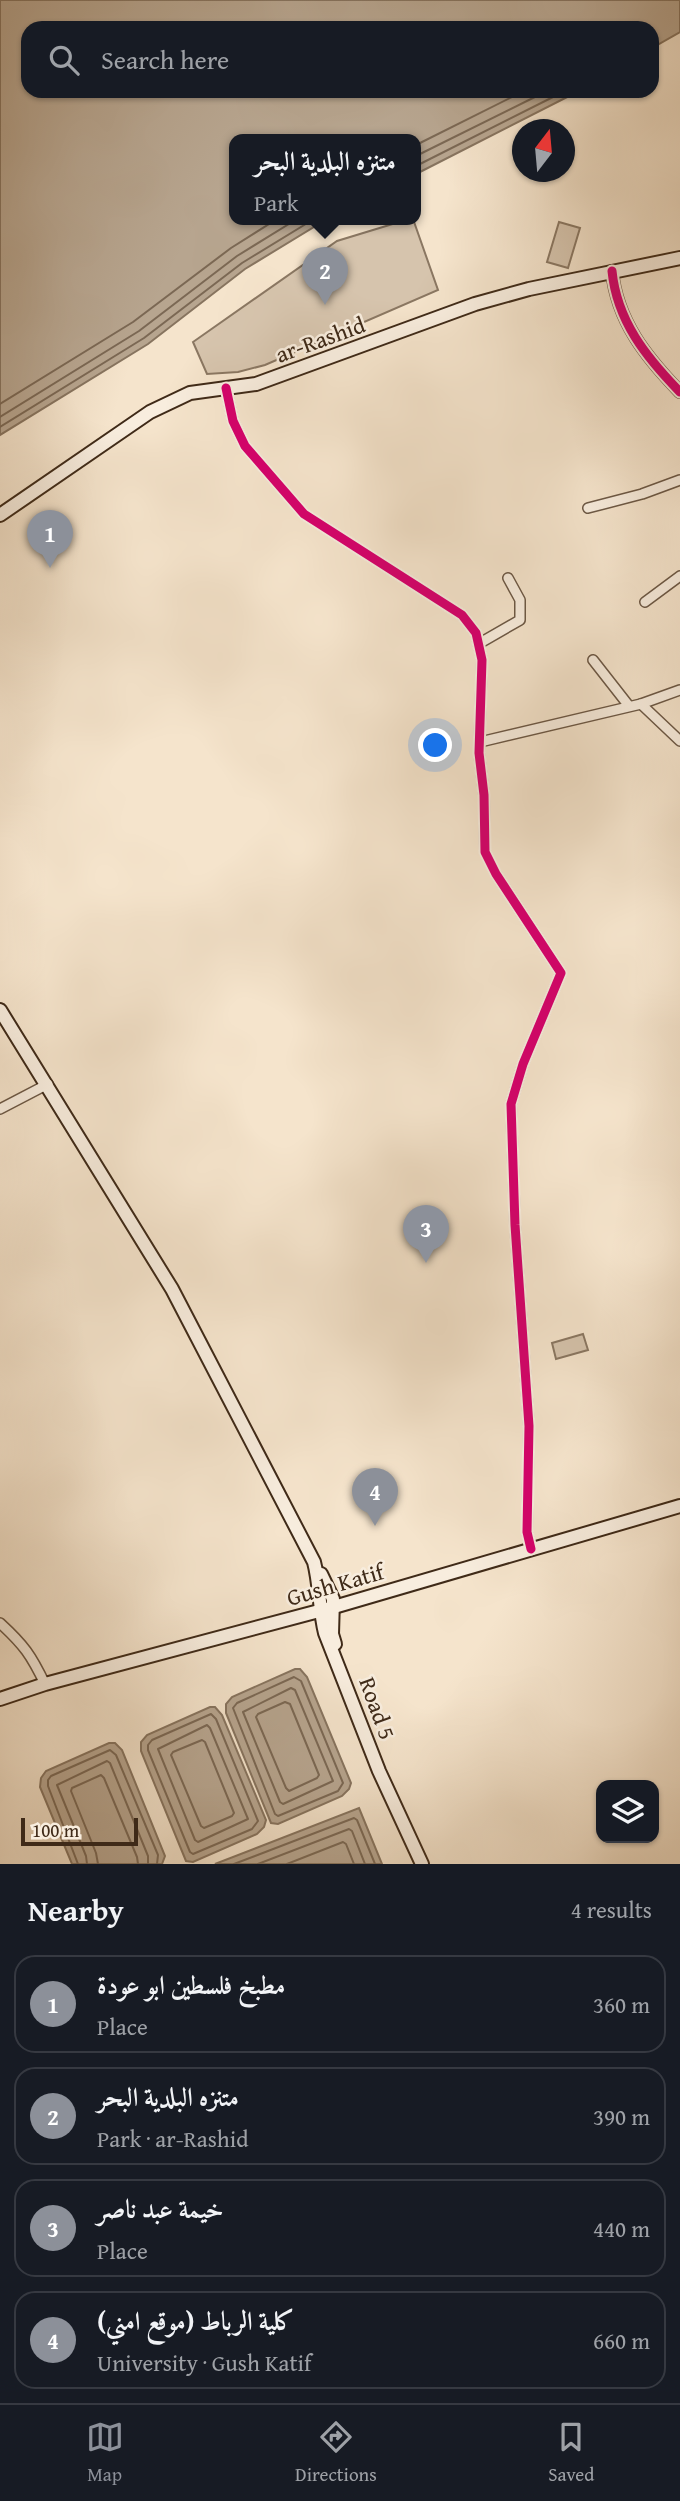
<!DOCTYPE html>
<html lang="en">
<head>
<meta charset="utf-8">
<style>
	:root { --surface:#171b24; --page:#242831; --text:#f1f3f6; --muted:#9ea1a6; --line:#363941; --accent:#8c9099 }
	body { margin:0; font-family:"Gentium Book Plus",Amiri,serif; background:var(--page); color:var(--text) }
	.controls { position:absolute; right:21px; bottom:21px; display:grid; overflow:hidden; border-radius:14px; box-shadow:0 2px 5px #0004 }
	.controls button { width:63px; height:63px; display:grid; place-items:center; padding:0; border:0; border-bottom:2px solid var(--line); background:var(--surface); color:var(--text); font:35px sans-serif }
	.compass { position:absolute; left:512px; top:119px; width:63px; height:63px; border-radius:50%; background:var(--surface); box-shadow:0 2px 5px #0004; rotate:16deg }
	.scale { position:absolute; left:21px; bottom:18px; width:117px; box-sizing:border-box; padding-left:7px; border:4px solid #3f2a18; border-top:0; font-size:19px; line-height:24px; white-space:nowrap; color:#3f2a18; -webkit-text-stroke:5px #f8edde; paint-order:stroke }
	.you { position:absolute; left:436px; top:746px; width:24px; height:24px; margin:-18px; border:5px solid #fff; border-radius:50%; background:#1a73e8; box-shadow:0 0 0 10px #1a73e833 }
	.badge { display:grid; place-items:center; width:46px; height:46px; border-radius:50%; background:var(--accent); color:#fff; font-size:23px; font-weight:700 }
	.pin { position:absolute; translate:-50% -58px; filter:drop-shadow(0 2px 4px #0008) }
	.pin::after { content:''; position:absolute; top:37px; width:24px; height:21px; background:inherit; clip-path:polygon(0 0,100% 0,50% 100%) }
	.popup { position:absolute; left:229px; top:134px; width:192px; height:91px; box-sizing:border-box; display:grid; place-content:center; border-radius:14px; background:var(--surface); filter:drop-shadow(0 2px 5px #0005); font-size:23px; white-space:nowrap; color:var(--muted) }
	.popup b { font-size:26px; color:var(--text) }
	.popup::after { content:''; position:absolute; left:50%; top:100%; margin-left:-14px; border:14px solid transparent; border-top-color:var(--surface) }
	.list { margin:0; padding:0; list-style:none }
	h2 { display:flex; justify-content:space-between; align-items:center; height:91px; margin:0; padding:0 28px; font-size:30px }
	h2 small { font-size:23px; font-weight:400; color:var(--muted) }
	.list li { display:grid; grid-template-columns:46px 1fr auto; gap:21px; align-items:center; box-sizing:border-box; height:98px; margin:0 14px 14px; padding:0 14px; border:2px solid var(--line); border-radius:21px }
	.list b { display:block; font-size:26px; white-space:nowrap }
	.list p { margin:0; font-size:23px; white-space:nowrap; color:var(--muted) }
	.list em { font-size:23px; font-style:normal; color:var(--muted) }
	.icon { flex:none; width:38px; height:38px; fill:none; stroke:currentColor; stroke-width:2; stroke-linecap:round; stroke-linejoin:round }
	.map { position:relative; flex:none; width:680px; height:1864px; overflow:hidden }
	.search { position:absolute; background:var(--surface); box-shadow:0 2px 5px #0004; left:21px; right:21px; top:21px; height:77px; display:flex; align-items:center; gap:18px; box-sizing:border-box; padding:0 24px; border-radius:21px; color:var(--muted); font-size:26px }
	.sheet { height:539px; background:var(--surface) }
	nav { display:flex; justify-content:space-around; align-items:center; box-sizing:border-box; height:98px; border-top:2px solid var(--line); background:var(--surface); font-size:19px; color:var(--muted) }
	nav a { display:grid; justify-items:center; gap:4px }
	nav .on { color:var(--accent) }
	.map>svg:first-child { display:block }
	.green { fill:#d6c4ad; stroke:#8a7762; stroke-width:2 }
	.water { fill:#b7a58f; stroke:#87745f; stroke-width:2 }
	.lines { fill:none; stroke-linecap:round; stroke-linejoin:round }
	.shore { stroke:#7b6854; stroke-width:2 }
	.minor-casing { stroke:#6c5845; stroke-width:12 }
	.tertiary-casing { stroke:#6c5845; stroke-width:14 }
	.secondary-casing { stroke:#3f2a18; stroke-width:16 }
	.minor { stroke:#f8edde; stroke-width:9 }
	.tertiary { stroke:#f8edde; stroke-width:10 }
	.secondary { stroke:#f8edde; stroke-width:12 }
	.cycleway-casing { stroke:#f8edde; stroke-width:13 }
	.cycleway { stroke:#d6006c; stroke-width:9 }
	.labels { text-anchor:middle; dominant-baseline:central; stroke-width:5; stroke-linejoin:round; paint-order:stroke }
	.street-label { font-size:23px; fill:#3f2a18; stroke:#f8edde }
</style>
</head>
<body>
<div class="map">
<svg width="680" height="1864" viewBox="0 0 680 1864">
	<rect width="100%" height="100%" fill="#f5e4cc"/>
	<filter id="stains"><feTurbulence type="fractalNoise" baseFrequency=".00286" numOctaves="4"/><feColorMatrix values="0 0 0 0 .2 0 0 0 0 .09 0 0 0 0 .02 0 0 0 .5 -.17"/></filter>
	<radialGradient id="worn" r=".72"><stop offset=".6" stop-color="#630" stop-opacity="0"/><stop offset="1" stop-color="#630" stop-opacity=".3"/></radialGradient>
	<g class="green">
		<polygon points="409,219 413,219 438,290 265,365 238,372 207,374 193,342 337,241"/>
		<polygon points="559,222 580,228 568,268 547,262"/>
		<polygon points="583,1334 588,1350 556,1359 552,1343"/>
	</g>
	<g class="water">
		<polygon points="0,0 680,0 680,32 652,48 652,28 28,28 28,91 579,91 416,174 416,139 234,139 234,219 327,219 245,269 148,344 0,435"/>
		<polygon points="295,1669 300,1669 307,1677 351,1783 349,1789 342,1796 278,1824 271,1823 226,1713 226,1704 232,1697"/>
		<polygon points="210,1707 215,1707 222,1715 266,1820 264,1827 257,1834 193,1862 186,1861 141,1751 141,1742 147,1735"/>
		<polygon points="109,1743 115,1743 122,1750 165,1856 162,1864 72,1864 40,1787 41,1778 46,1771"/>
		<polygon points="359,1808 382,1864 215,1864"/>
	</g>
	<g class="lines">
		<g class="shore">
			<polyline points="416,145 524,91"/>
			<polyline points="416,156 547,91"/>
			<polyline points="416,166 565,91"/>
			<polyline points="0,404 133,322 231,248 277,219"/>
			<polyline points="0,417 139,331 237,256 297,219"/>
			<polyline points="0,427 144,338 242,263 314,219"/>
			<polygon points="294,1677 301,1681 343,1783 338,1791 278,1816 275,1814 233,1708 237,1703"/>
			<polygon points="291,1688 295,1690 333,1781 283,1804 280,1802 243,1712"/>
			<polygon points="285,1702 290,1704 319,1775 317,1778 289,1791 286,1788 256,1717 258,1714"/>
			<polygon points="211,1714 216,1719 258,1821 252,1829 193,1854 190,1852 148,1750 148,1745 152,1740"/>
			<polygon points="207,1725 210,1728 248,1819 198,1842 195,1840 158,1749"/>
			<polygon points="202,1740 205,1742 234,1813 232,1816 204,1828 201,1826 171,1755 173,1752"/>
			<polyline points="78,1864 48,1786 48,1780 51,1776 110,1750 116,1755 158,1855 157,1864"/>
			<polyline points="87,1864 86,1856 57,1785 107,1761 110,1763 148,1856 148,1864"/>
			<polyline points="98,1864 96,1853 71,1791 72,1788 101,1775 104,1778 137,1857 138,1864"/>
			<polyline points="234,1864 354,1818 357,1820 375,1864"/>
			<polyline points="258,1864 349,1829 352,1831 365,1864"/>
			<polyline points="287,1864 343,1842 346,1844 354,1864"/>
		</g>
		<defs>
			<g id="minor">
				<polyline points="226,388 233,421 245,446 304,514 462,615 476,633 482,660 479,753 484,795 485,852 496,874 561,973 523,1064 511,1104 515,1225 529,1426 527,1532 531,1549"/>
				<polyline points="588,508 642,494 680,480"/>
				<polyline points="645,602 680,576"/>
				<polyline points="480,643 520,620 520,600 508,578"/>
				<polyline points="593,660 629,706"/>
				<polyline points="641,704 680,741"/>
				<polyline points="480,742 641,704 680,690"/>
				<polyline points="0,1109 48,1084"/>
				<path d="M0,1623C24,1645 31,1655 45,1684"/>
			</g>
			<path id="tertiary" d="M612,271C617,321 646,357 680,392"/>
			<g id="secondary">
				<polyline points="0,515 150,412 190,393 256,384 475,304 529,289 680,258"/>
				<path d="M0,1010L172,1289L314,1562C320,1585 319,1609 325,1633L379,1771L422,1864"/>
				<polyline points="321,1574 333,1599 332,1634 335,1644"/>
				<polyline points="0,1699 45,1684 334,1607 680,1506"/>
			</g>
		</defs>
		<use href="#minor" class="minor-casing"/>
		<use href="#tertiary" class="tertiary-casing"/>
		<use href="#secondary" class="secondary-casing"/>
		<use href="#minor" class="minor"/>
		<use href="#tertiary" class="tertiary"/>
		<use href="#secondary" class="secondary"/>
		<defs>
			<g id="cycleway">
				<path d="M612,271C617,321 646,357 680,392"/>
				<polyline points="226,388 233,421 245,446 304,514 462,615 476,633 482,660 479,753 484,795 485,852 496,874 561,973 523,1064 511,1104 515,1225 529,1426 527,1532 531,1549"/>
			</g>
		</defs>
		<use href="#cycleway" class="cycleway-casing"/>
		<use href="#cycleway" class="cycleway"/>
	</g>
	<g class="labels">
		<g class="street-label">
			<text transform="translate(320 339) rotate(-20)">ar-Rashid</text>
			<text transform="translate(335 1584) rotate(-16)">Gush Katif</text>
			<text transform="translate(378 1708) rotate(70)">Road 5</text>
		</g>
	</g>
	<rect width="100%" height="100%" filter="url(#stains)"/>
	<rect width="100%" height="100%" fill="url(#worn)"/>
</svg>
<div class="controls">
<button><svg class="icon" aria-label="layers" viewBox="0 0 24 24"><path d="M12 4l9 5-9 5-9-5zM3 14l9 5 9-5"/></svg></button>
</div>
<svg class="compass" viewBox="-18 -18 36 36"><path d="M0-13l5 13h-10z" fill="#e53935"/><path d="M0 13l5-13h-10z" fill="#9ea1a6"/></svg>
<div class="scale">100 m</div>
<div class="you"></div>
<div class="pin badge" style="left:50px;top:568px">1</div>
<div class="pin badge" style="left:325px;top:305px">2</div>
<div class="popup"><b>متنزه البلدية البحر</b>Park</div>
<div class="pin badge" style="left:426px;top:1263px">3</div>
<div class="pin badge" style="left:375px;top:1526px">4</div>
<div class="search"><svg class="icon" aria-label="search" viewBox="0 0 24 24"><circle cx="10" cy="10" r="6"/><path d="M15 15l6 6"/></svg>Search here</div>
</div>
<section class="sheet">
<h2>Nearby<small>4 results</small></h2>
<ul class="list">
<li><span class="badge">1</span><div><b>مطبخ فلسطين ابو عودة</b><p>Place</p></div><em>360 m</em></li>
<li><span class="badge">2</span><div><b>متنزه البلدية البحر</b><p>Park · ar-Rashid</p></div><em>390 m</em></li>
<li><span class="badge">3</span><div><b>خيمة عبد ناصر</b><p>Place</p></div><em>440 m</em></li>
<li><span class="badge">4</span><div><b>كلية الرباط (موقع امني)</b><p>University · Gush Katif</p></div><em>660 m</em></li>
</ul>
</section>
<nav>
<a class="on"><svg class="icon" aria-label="map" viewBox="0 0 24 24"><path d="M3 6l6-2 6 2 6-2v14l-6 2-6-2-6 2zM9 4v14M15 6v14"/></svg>Map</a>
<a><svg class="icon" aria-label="directions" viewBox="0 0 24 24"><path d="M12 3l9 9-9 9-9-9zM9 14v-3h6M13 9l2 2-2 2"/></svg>Directions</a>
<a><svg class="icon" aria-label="saved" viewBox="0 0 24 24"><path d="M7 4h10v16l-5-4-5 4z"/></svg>Saved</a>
</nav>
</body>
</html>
